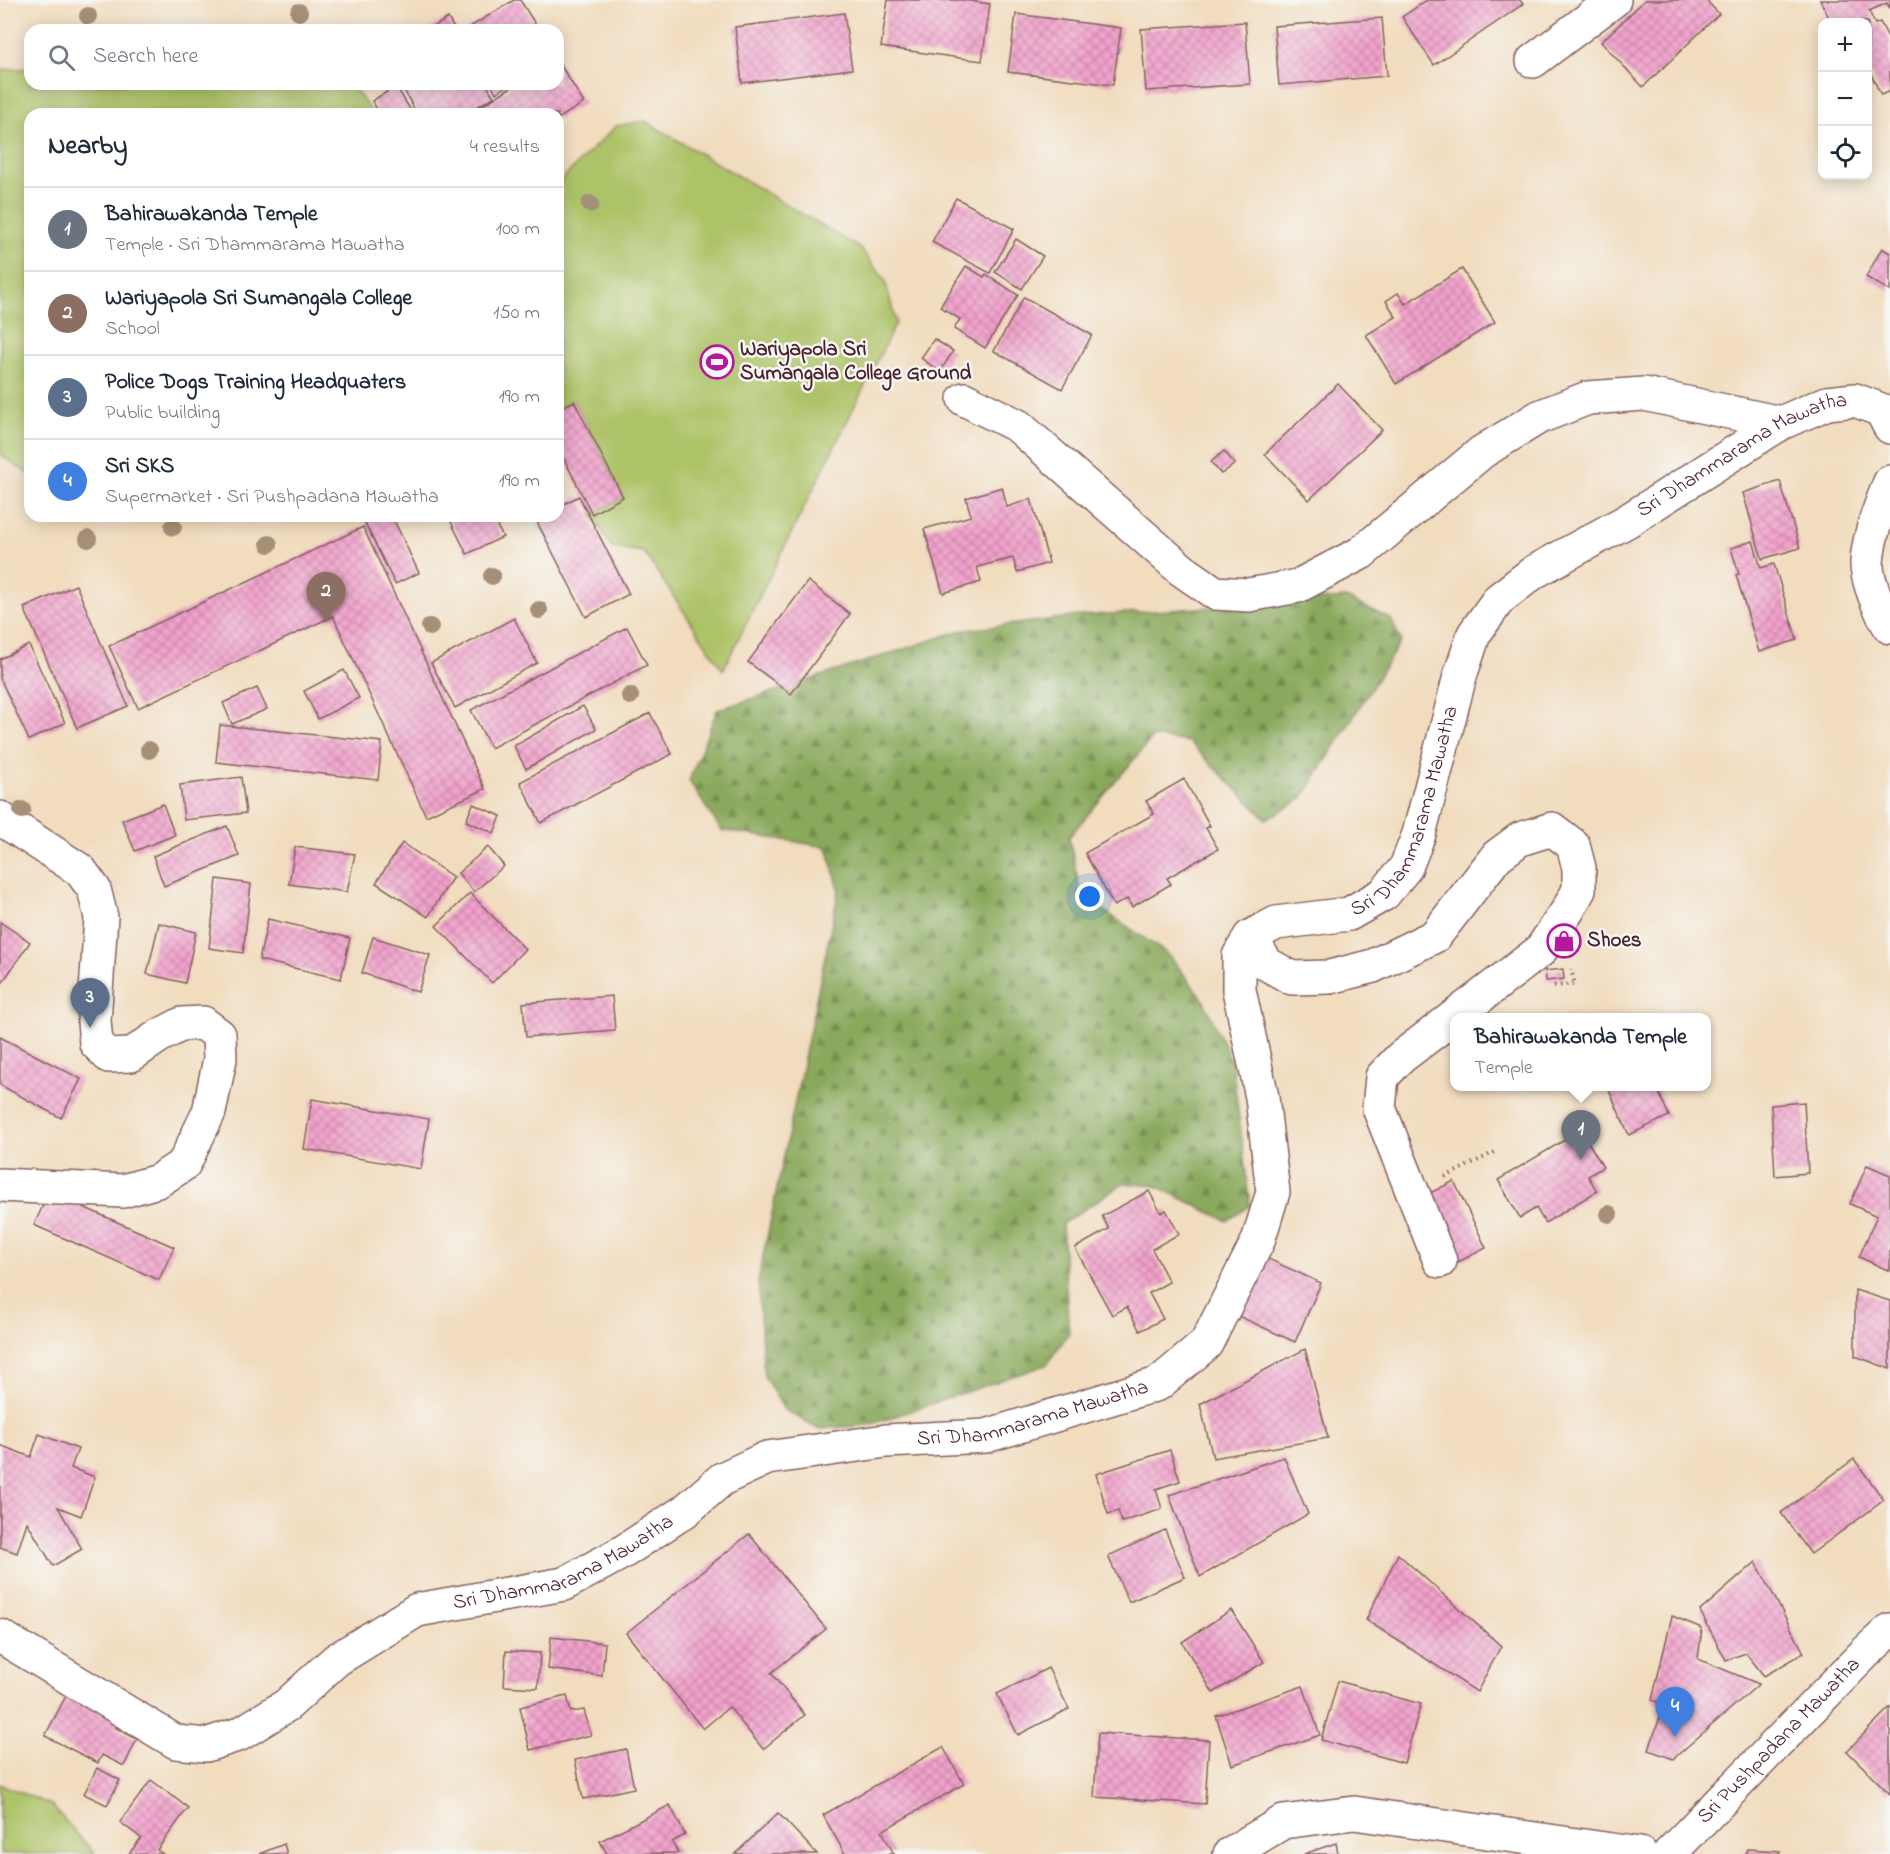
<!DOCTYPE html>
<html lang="en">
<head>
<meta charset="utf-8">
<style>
	:root { --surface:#fff; --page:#f6f6f7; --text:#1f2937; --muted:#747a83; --line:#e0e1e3; --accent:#db2777 }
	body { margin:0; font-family:"Indie Flower",sans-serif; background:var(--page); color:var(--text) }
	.controls { position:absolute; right:18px; top:18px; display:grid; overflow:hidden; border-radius:12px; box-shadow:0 3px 15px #0003 }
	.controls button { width:54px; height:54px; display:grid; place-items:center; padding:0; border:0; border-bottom:2px solid var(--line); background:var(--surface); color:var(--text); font:30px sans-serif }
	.you { position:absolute; left:1090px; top:897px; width:21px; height:21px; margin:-15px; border:4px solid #fff; border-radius:50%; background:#1a73e8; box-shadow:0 0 0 9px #1a73e833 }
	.badge { display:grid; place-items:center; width:39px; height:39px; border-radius:50%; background:var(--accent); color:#fff; font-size:20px; font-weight:700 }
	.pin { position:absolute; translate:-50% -50px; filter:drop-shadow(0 2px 3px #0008) }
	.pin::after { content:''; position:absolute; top:32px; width:21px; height:18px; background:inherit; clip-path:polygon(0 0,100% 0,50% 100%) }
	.popup { position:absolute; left:1450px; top:1013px; width:261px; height:78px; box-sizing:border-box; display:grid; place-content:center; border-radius:12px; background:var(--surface); filter:drop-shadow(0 2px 4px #0005); font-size:20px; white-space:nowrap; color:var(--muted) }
	.popup b { font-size:22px; color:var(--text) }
	.popup::after { content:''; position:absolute; left:50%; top:100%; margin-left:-12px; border:12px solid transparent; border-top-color:var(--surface) }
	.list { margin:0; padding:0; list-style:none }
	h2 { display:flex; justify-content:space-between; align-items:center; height:78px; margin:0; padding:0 24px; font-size:26px }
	h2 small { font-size:20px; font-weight:400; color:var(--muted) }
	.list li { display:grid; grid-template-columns:39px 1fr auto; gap:18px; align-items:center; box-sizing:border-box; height:84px; padding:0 24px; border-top:2px solid var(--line) }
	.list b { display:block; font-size:22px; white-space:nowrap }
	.list p { margin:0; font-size:20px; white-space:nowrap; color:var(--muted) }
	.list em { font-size:20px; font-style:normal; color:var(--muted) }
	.icon { flex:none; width:33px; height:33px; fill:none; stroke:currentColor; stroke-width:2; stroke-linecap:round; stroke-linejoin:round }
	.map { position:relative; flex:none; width:1890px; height:1854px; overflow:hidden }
	.search { position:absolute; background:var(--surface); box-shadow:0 3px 15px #0003; left:24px; top:24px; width:540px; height:66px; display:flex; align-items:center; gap:15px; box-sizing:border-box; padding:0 21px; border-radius:18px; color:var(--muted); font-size:22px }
	.panel { position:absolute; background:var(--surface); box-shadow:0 3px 15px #0003; left:24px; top:108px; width:540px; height:414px; border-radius:18px }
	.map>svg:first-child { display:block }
	.green { fill:#adc368; stroke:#7c714a; stroke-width:1.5 }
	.forest { fill:url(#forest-firs); stroke:#6a6444; stroke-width:1.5 }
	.building { fill:url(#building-cross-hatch) }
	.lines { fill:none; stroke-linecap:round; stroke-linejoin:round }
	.minor-casing { stroke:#84615e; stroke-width:36 }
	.path { stroke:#84615e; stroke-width:4; stroke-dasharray:1.5 4.5; stroke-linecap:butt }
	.minor { stroke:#fff; stroke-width:33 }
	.tree { fill:#a68f77 }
	.labels { text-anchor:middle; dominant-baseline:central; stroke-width:5; stroke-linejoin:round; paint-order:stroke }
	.poi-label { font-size:21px; font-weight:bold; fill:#4a1f2b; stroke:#f6f6f2; text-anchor:start }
	.street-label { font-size:21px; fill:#4a1f2b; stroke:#f6f6f2 }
</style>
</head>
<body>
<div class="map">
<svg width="1890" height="1854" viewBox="0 0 1890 1854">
	<defs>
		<pattern id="forest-firs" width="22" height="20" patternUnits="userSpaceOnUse" patternTransform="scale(1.5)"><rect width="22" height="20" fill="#8aa95c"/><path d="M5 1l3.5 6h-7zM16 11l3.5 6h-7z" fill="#73894c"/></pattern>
		<pattern id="building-cross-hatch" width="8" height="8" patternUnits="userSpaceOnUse" patternTransform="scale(1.5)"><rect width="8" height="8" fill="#f2a3cc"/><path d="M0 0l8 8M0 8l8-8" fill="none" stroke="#c684a6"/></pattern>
	</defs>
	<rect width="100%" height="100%" fill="#f6f6f2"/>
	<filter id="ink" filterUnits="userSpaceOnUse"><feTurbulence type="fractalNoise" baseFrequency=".0167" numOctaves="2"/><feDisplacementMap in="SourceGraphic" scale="12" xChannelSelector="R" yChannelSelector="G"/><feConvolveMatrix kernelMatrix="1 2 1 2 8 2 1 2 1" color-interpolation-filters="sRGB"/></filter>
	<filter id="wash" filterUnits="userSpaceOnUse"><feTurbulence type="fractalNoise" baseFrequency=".008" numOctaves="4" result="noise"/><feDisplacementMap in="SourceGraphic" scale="24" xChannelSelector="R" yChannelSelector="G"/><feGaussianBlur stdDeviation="1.35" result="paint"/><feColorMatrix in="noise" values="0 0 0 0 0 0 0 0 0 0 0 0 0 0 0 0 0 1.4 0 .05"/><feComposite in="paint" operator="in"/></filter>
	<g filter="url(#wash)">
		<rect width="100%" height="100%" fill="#f1dcbe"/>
		<g class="green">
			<polygon points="30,68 30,84 351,84 373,114 30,114 30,475 0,454 0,70"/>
			<polygon points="645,121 860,248 885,280 896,323 723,670 644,552 612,548 592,514 623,497 574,401 558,409 558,183 616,126"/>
			<polygon points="0,1784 51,1805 95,1854 0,1854"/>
		</g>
		<polygon class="forest" points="1346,598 1391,619 1401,641 1302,799 1266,819 1189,742 1153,737 1069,837 1081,895 1169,955 1203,999 1232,1063 1250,1206 1227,1221 1156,1186 1124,1183 1062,1224 1069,1333 1046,1365 869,1425 820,1429 784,1410 764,1376 758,1281 839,889 827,847 721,830 689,781 717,710 959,631 1079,616"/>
		<g id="blocks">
			<g class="building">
				<polygon points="514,0 520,0 539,30 465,30"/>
				<polygon points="888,0 963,0 990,4 982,61 881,47"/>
				<polygon points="1427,0 1520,0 1523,4 1434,65 1402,17"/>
				<polygon points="1645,0 1706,0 1719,14 1643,87 1601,42"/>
				<polygon points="1820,0 1890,0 1890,9 1887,3 1869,11 1875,24 1880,22 1890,41 1890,91 1881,95 1868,68 1868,22 1831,22"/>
				<polygon points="844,13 852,69 742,83 735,27"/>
				<polygon points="1016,14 1121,28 1113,85 1008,72"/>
				<polygon points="448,18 455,30 428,30"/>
				<polygon points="1382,18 1387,76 1279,85 1274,26"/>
				<polygon points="1245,22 1250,84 1146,91 1141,29"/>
				<polygon points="558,61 584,103 558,119 558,114 469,114 516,84 558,84"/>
				<polygon points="416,84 486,84 494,97 464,114 417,114 404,90"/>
				<polygon points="491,84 510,84 496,93"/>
				<polygon points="396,86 413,114 380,114 372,101"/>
				<polygon points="956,198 1014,229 990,273 932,242"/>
				<polygon points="1016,239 1043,256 1022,289 995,272"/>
				<polygon points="1882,248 1890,253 1890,291 1866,277"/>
				<polygon points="966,266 984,277 986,274 1018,295 985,348 954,329 960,319 940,307"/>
				<polygon points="1462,269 1495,322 1396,384 1366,335 1396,317 1386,301 1398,293 1405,304"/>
				<polygon points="1024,297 1092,335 1062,389 994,351"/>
				<polygon points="934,339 953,351 940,372 921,358"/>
				<polygon points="1338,384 1382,430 1309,500 1265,454"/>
				<polygon points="574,401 623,497 592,514 558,447 558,409"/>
				<polygon points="1224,451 1235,464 1221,474 1211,462"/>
				<polygon points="1780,481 1800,548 1762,559 1743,493"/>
				<polygon points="1002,487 1007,507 1031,499 1049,563 1017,572 1013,558 977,567 981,582 943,593 924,529 971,516 966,498"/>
				<polygon points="579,496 629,594 586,617 535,518 539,516 558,516 558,507"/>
				<polygon points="379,516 392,516 419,573 395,584 365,523"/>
				<polygon points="448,516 491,516 503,537 467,554"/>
				<polygon points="363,527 485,789 426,816 333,616 138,708 109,646"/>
				<polygon points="1753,541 1761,568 1774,564 1797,640 1759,652 1736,575 1739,574 1731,548"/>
				<polygon points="808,581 850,614 791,694 748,662"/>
				<polygon points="76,585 128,706 77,728 24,608"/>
				<polygon points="514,618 537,663 455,708 431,663"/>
				<polygon points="627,627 647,665 491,748 471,710"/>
				<polygon points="29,645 65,723 29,740 0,678 0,659"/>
				<polygon points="344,670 359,698 318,719 304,691"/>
				<polygon points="257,688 267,709 232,724 223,703"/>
				<polygon points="583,706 596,729 526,769 514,746"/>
				<polygon points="650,713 672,754 541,823 520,782"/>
				<polygon points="220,725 382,742 378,780 216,762"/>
				<polygon points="241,777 246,813 184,820 180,785"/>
				<polygon points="1184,779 1210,826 1206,828 1218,849 1167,878 1171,884 1132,907 1127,899 1114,906 1085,853 1154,814 1146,801"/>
				<polygon points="163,804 175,835 135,851 122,820"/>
				<polygon points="473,804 501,816 494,833 466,821"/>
				<polygon points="227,826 239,856 164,886 153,856"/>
				<polygon points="402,843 453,877 428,917 376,883"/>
				<polygon points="295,847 355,854 347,892 289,884"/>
				<polygon points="488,847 504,866 474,892 458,873"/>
				<polygon points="217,879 251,884 243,953 209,948"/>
				<polygon points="470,893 525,949 492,983 436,926"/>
				<polygon points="268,919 350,938 341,979 259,960"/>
				<polygon points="0,922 30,942 0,986"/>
				<polygon points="159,923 196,932 185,983 147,974"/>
				<polygon points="373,937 430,955 418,992 362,973"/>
				<polygon points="1563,969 1564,979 1546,981 1545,971"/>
				<polygon points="612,996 615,1030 526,1037 523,1003"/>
				<polygon points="0,1037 81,1079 61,1118 0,1085"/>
				<polygon points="1607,1086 1656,1086 1669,1116 1629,1135"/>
				<polygon points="312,1099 429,1119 421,1169 304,1149"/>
				<polygon points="1804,1102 1808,1173 1775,1176 1771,1105"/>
				<polygon points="1581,1130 1603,1167 1588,1176 1597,1191 1545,1223 1536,1208 1520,1218 1498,1180"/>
				<polygon points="1867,1165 1890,1175 1890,1271 1859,1257 1877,1216 1850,1204"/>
				<polygon points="1454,1181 1486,1248 1452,1265 1420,1198"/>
				<polygon points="1149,1191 1161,1213 1166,1210 1179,1234 1152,1249 1169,1282 1149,1293 1163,1319 1140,1331 1127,1307 1112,1315 1075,1248 1109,1229 1102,1216"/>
				<polygon points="49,1192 174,1247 159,1280 34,1225"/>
				<polygon points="1262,1256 1321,1283 1295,1342 1236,1315"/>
				<polygon points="1855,1290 1890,1301 1890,1369 1855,1356"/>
				<polygon points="1305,1349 1328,1438 1213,1458 1200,1404"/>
				<polygon points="39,1434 78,1449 71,1468 95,1477 81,1516 58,1507 82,1549 53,1566 27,1522 17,1553 0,1547 0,1445 31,1457"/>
				<polygon points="1170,1450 1180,1481 1156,1489 1162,1509 1122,1522 1118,1511 1108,1514 1096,1474"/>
				<polygon points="1284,1457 1308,1514 1200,1577 1169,1495"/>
				<polygon points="1854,1459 1884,1500 1811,1554 1781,1513"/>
				<polygon points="1165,1530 1185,1577 1129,1602 1108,1556"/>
				<polygon points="749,1534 826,1629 771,1673 805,1715 763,1749 729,1707 703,1729 626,1633"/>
				<polygon points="1398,1554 1501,1646 1477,1692 1366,1620"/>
				<polygon points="1756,1562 1804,1653 1764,1676 1746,1653 1726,1660 1700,1611"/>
				<polygon points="1231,1610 1264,1662 1213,1693 1182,1642"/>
				<polygon points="1672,1616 1702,1628 1698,1659 1759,1684 1673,1759 1649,1750 1664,1705 1652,1700"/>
				<polygon points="551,1637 605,1643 602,1676 548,1669"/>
				<polygon points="506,1651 540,1653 538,1688 504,1686"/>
				<polygon points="1048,1668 1069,1709 1018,1735 997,1694"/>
				<polygon points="1338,1681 1421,1704 1404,1763 1321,1740"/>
				<polygon points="1303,1686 1320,1735 1232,1765 1216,1716"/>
				<polygon points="67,1694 119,1720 116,1728 137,1739 124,1766 102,1755 98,1763 45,1736"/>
				<polygon points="567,1696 571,1712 584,1710 591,1735 530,1750 520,1707"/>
				<polygon points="1890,1707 1890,1794 1847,1751"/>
				<polygon points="1098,1733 1209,1740 1205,1804 1094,1797"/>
				<polygon points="943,1747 964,1784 882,1831 894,1854 845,1854 823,1815"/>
				<polygon points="626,1749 634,1788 583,1799 575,1760"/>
				<polygon points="97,1768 120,1780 107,1805 84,1794"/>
				<polygon points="151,1780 188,1808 157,1850 163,1854 129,1854 141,1838 120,1822"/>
				<polygon points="670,1805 685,1835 672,1842 678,1853 607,1854 600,1841"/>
				<polygon points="778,1813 817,1854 735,1854"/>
				<polygon points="1336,1843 1338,1854 1304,1854"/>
				<polygon points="284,1844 287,1854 259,1854"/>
				<polygon points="1747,1849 1780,1851 1779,1854 1745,1854"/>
			</g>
		</g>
	</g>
	<g filter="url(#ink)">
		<use href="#blocks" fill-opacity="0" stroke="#84615e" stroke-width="1.5"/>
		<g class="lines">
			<defs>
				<g id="minor">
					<polyline points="1533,61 1614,0"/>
					<polyline points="964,399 1018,426 1182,570 1215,593 1249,595 1298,586 1361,553 1482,452 1539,417 1588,398 1644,394 1781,423"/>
					<path d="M1890,482C1880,508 1869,534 1867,562C1866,580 1881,612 1890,627"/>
					<polyline points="0,818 80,870 94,889 101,917 94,1021 96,1043 109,1056 131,1055 159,1036 182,1024 203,1023 219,1035 220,1059 209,1112 184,1164 158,1181 123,1191 0,1185"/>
					<polyline points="1250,937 1267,964 1292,978 1330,977 1373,966 1435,936 1497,856 1520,839 1552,829 1573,845 1579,868 1579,890 1568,910 1540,951 1400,1058 1382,1077 1379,1108 1440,1261"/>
					<path id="s1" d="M0,1636L176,1742L206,1745L240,1734L287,1705L336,1660L417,1610L564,1584L623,1552L685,1511L722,1479L767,1458L886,1441L986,1436L1158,1384L1206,1344L1258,1241L1273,1192L1262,1097L1239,990V956L1250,937L1276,923L1349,914L1384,894L1406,867L1419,834L1460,676L1474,634L1499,599L1534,572L1627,521L1781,423L1827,403L1855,400L1881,410L1890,427"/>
					<polyline points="1230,1854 1283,1822 1354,1813 1640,1854"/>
					<path id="s2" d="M1669,1854L1866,1652L1890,1630"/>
				</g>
			</defs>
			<use href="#minor" class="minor-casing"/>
			<g class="path">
				<polyline points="1554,986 1575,984 1571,969"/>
				<polyline points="1445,1177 1495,1152"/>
			</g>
			<use href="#minor" class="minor"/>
		</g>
		<g class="tree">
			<circle cx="299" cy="12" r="9"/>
			<circle cx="88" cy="16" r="9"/>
			<circle cx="590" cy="204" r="9"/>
			<circle cx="173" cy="527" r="9"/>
			<circle cx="88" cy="539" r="9"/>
			<circle cx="269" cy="544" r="9"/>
			<circle cx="492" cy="576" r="9"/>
			<circle cx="539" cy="610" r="9"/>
			<circle cx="430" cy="627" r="9"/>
			<circle cx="630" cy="696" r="9"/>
			<circle cx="149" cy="750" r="9"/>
			<circle cx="22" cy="810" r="9"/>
			<circle cx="1609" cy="1214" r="9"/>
		</g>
	</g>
	<defs>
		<symbol id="stadium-ring" viewBox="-11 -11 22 22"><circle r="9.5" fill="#f6f6f2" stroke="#b5179e" stroke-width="1.5"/><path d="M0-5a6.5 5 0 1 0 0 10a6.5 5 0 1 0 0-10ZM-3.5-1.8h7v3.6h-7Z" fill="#b5179e"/></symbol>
		<symbol id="shop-ring" viewBox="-11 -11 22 22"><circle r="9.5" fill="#f6f6f2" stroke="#b5179e" stroke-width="1.5"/><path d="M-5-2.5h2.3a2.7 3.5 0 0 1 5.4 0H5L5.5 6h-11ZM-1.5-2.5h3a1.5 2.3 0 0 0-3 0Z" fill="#b5179e"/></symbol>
	</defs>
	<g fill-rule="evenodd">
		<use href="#stadium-ring" x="698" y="343" width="38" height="38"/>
		<use href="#shop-ring" x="1545" y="922" width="38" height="38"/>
	</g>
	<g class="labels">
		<g class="poi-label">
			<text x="740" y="350">Wariyapola Sri<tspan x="740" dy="24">Sumangala College Ground</tspan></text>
			<text x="1587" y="941">Shoes</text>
		</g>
		<g class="street-label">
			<text stroke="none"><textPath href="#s1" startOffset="2516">Sri Dhammarama Mawatha</textPath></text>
			<text stroke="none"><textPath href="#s1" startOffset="1994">Sri Dhammarama Mawatha</textPath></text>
			<text stroke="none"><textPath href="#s1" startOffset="1148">Sri Dhammarama Mawatha</textPath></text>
			<text stroke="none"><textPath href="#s1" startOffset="644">Sri Dhammarama Mawatha</textPath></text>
			<text stroke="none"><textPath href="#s2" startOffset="158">Sri Pushpadana Mawatha</textPath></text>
		</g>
	</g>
</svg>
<div class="controls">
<button>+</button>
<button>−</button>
<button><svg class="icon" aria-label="locate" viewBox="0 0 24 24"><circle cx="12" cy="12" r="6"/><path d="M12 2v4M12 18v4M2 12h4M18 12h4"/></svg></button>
</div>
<div class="you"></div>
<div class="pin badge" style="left:1581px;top:1160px;background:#6b7280">1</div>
<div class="popup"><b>Bahirawakanda Temple</b>Temple</div>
<div class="pin badge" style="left:326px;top:622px;background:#8d6e63">2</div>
<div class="pin badge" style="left:90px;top:1028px;background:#5c6f8a">3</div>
<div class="pin badge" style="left:1675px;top:1737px;background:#3f7fe0">4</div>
<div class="search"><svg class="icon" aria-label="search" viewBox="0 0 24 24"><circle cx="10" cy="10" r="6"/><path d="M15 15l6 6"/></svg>Search here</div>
<section class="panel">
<h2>Nearby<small>4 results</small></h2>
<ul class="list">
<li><span class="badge" style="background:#6b7280">1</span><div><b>Bahirawakanda Temple</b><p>Temple · Sri Dhammarama Mawatha</p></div><em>100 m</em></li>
<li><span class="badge" style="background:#8d6e63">2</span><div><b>Wariyapola Sri Sumangala College</b><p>School</p></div><em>150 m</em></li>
<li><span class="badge" style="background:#5c6f8a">3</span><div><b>Police Dogs Training Headquaters</b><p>Public building</p></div><em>190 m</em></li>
<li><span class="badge" style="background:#3f7fe0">4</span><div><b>Sri SKS</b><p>Supermarket · Sri Pushpadana Mawatha</p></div><em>190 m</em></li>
</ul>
</section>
</div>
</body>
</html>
